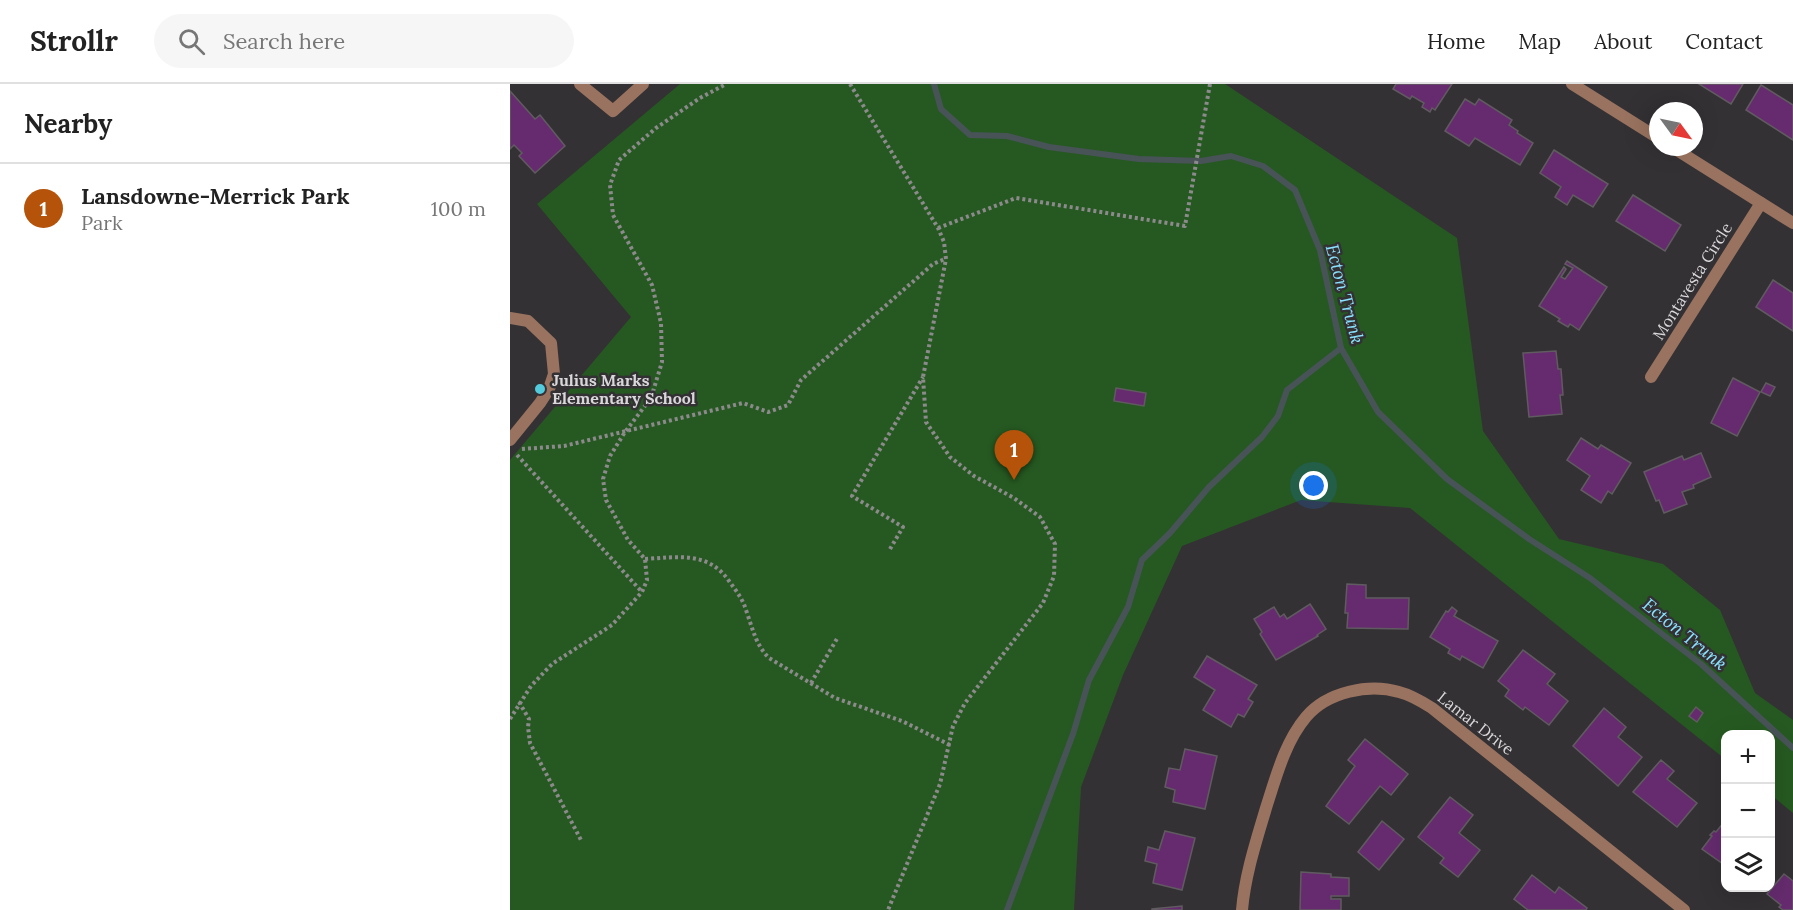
<!DOCTYPE html>
<html lang="en">
<head>
<meta charset="utf-8">
<style>
	:root { --surface:#fff; --page:#f6f6f6; --text:#222; --muted:#767676; --line:#e0e0e0; --accent:#b45309 }
	body { margin:0; font-family:Lora,serif; background:var(--page); color:var(--text) }
	.controls { position:absolute; right:18px; bottom:18px; display:grid; overflow:hidden; border-radius:12px; box-shadow:0 6px 24px #0002 }
	.controls button { width:54px; height:54px; display:grid; place-items:center; padding:0; border:0; border-bottom:2px solid var(--line); background:var(--surface); color:var(--text); font:30px sans-serif }
	.compass { position:absolute; left:1139px; top:18px; width:54px; height:54px; border-radius:50%; background:var(--surface); box-shadow:0 6px 24px #0002; rotate:123deg }
	.you { position:absolute; left:804px; top:402px; width:21px; height:21px; margin:-15px; border:4px solid #fff; border-radius:50%; background:#1a73e8; box-shadow:0 0 0 9px #1a73e833 }
	.badge { display:grid; place-items:center; width:39px; height:39px; border-radius:50%; background:var(--accent); color:#fff; font-size:20px; font-weight:700 }
	.pin { position:absolute; translate:-50% -50px; filter:drop-shadow(0 2px 3px #0008) }
	.pin::after { content:''; position:absolute; top:32px; width:21px; height:18px; background:inherit; clip-path:polygon(0 0,100% 0,50% 100%) }
	.list { margin:0; padding:0; list-style:none }
	h2 { display:flex; justify-content:space-between; align-items:center; height:78px; margin:0; padding:0 24px; font-size:26px }
	h2 small { font-size:20px; font-weight:400; color:var(--muted) }
	.list li { display:grid; grid-template-columns:39px 1fr auto; gap:18px; align-items:center; box-sizing:border-box; height:90px; padding:0 24px; border-top:2px solid var(--line) }
	.list b { display:block; font-size:22px; white-space:nowrap }
	.list p { margin:0; font-size:20px; white-space:nowrap; color:var(--muted) }
	.list em { font-size:20px; font-style:normal; color:var(--muted) }
	.icon { flex:none; width:33px; height:33px; fill:none; stroke:currentColor; stroke-width:2; stroke-linecap:round; stroke-linejoin:round }
	.map { position:relative; flex:none; width:1283px; height:826px; overflow:hidden }
	header { display:flex; align-items:center; gap:36px; box-sizing:border-box; height:84px; padding:0 30px; background:var(--surface); border-bottom:2px solid var(--line) }
	header strong { font-size:28px }
	nav { display:flex; gap:33px; margin-inline-start:auto; font-size:21px }
	.search { width:420px; height:54px; background:var(--page); display:flex; align-items:center; gap:15px; box-sizing:border-box; padding:0 21px; border-radius:33px; color:var(--muted); font-size:22px }
	main { display:flex }
	aside { flex:1; background:var(--surface) }
	.map>svg:first-child { display:block }
	.green { fill:#265921 }
	.lines { fill:none; stroke-linecap:round; stroke-linejoin:round }
	.stream { stroke:#485358; stroke-width:6 }
	.building { fill:#652b6e; stroke:#605b60; stroke-width:1.5 }
	.path { stroke:#8c8a8c; stroke-width:4; stroke-dasharray:3 3; stroke-linecap:butt }
	.lane { stroke:#99735f; stroke-width:12 }
	.street { stroke:#99735f; stroke-width:12 }
	.poi-dot { fill:#53cbdc; stroke:#343135; stroke-width:2 }
	.labels { text-anchor:middle; dominant-baseline:central; stroke-width:5; stroke-linejoin:round; paint-order:stroke }
	.street-label { font-size:16px; fill:#d9d7d9; stroke:#343135 }
	.poi-label { font-size:16px; font-weight:bold; fill:#d9d7d9; stroke:#343135; text-anchor:start }
	.water-label { font-size:18px; font-style:italic; fill:#8ae3fe; stroke:#343135 }
</style>
</head>
<body>
<header>
<strong>Strollr</strong>
<div class="search"><svg class="icon" aria-label="search" viewBox="0 0 24 24"><circle cx="10" cy="10" r="6"/><path d="M15 15l6 6"/></svg>Search here</div>
<nav><a>Home</a><a>Map</a><a>About</a><a>Contact</a></nav>
</header>
<main>
<aside>
<h2>Nearby<small></small></h2>
<ul class="list">
<li><span class="badge">1</span><div><b>Lansdowne-Merrick Park</b><p>Park</p></div><em>100 m</em></li>
</ul>
</aside>
<div class="map">
<svg width="1283" height="826" viewBox="0 0 1283 826">
	<rect width="100%" height="100%" fill="#343135"/>
	<polygon class="green" points="170,0 715,0 947,154 973,347 1049,455 1153,480 1210,526 1245,609 1283,636 1283,729 1261,711 1260,650 1216,650 1215,675 900,424 791,416 672,462 613,591 571,703 564,826 0,826 0,376 121,233 27,120"/>
	<g class="lines">
		<g class="stream">
			<polyline points="424,0 431,25 460,51 497,52 539,63 629,75 691,77 721,72 753,82 785,106 810,166 831,264 868,328 937,395 1019,455 1080,494 1191,580 1283,664"/>
			<polyline points="497,826 563,650 579,596 618,523 632,476 660,449 699,403 752,353 768,332 777,306 831,264"/>
		</g>
	</g>
	<g class="building">
		<polygon points="886,0 942,0 925,26 922,24 920,28 912,23 914,19 902,12 900,15 883,5"/>
		<polygon points="1189,0 1233,0 1221,20"/>
		<polygon points="1251,1 1283,21 1283,56 1236,26"/>
		<polygon points="0,7 25,35 30,31 55,62 25,89 9,72 12,69 4,61 0,65"/>
		<polygon points="955,15 965,21 969,15 1002,36 999,41 1008,47 1007,49 1023,59 1010,81 965,54 959,62 935,47"/>
		<polygon points="1044,66 1098,100 1083,123 1063,111 1057,121 1045,113 1051,103 1030,89"/>
		<polygon points="1123,111 1171,141 1155,167 1106,137"/>
		<polygon points="1057,177 1097,203 1069,246 1060,240 1058,243 1048,237 1050,235 1029,222 1054,183 1056,185 1051,193 1055,195 1063,184 1055,180"/>
		<polygon points="1263,196 1283,209 1283,247 1246,223"/>
		<polygon points="1046,267 1048,285 1051,285 1053,311 1050,311 1052,330 1019,333 1013,269"/>
		<polygon points="1223,294 1250,308 1227,352 1201,339"/>
		<polygon points="1256,299 1265,303 1260,312 1251,308"/>
		<polygon points="606,304 636,309 634,322 604,317"/>
		<polygon points="1071,354 1088,365 1091,361 1121,379 1102,410 1098,407 1091,419 1071,406 1080,392 1057,376"/>
		<polygon points="1191,369 1201,393 1183,401 1184,404 1172,408 1177,420 1154,429 1149,416 1146,417 1134,388 1172,372 1174,376"/>
		<polygon points="837,500 856,501 856,514 899,514 898,545 837,544 838,529 835,529"/>
		<polygon points="800,520 816,545 807,551 808,552 766,576 750,550 752,548 744,535 764,523 770,533 774,530 777,535"/>
		<polygon points="942,523 947,527 944,532 988,557 973,584 952,572 950,576 938,569 940,565 920,553 936,527 938,528"/>
		<polygon points="1013,566 1045,590 1037,600 1058,617 1039,641 1015,623 1013,626 995,612 999,606 988,597"/>
		<polygon points="697,572 747,601 738,615 743,618 734,633 728,630 721,643 693,626 705,606 684,593"/>
		<polygon points="1186,623 1193,629 1187,638 1179,632"/>
		<polygon points="1094,624 1116,643 1108,653 1132,673 1108,702 1063,662"/>
		<polygon points="855,655 898,690 881,711 870,702 839,740 816,722 845,682 838,676"/>
		<polygon points="675,665 707,672 695,725 663,718 665,706 655,703 659,684 670,686"/>
		<polygon points="1151,676 1164,687 1157,695 1187,719 1167,743 1123,708"/>
		<polygon points="940,713 963,731 949,749 970,766 948,793 930,779 934,774 908,753"/>
		<polygon points="872,737 894,755 869,786 848,768"/>
		<polygon points="1214,738 1216,738 1216,782 1192,765 1202,752 1200,751 1204,747 1206,748"/>
		<polygon points="655,747 685,754 672,806 643,799 647,780 635,777 638,763 649,766"/>
		<polygon points="791,788 821,790 821,793 839,794 839,812 821,812 821,815 831,815 831,826 790,826"/>
		<polygon points="1274,790 1283,797 1283,826 1273,826 1269,823 1271,821 1257,810"/>
		<polygon points="1022,791 1045,809 1049,803 1077,824 1076,826 1018,826 1004,815"/>
		<polygon points="672,822 672,826 642,826 642,825"/>
	</g>
	<g class="lines">
		<g class="path">
			<polyline points="340,0 428,144 434,158 436,175 413,293 416,338 440,373 464,392 504,414 530,433 545,460 544,492 533,519 455,619 443,642 430,700 378,826"/>
			<polyline points="428,144 506,114 675,142 700,0"/>
			<polyline points="12,365 54,362 233,319 258,328 278,321 291,296 423,180 435,175"/>
			<polyline points="7,371 132,508"/>
			<polyline points="380,465 393,443 342,412 413,293"/>
			<path d="M135,475C168,473 198,467 219,497C227,508 233,515 237,529C243,546 246,561 259,574L325,614L392,637L440,661"/>
			<polyline points="301,599 328,553"/>
			<polyline points="9,618 19,635 18,643 20,659 71,756"/>
			<polyline points="0,635 21,602 42,580 102,541 132,508 137,496 135,475 118,456 96,416 93,395 100,372 115,348 141,314 152,278 151,239 142,201 103,131 100,101 109,76 146,44 190,14 216,0"/>
		</g>
		<g class="lane">
			<polyline points="70,0 103,27 133,0"/>
			<polyline points="0,234 18,237 41,259 44,290 39,305 30,319 0,356"/>
		</g>
		<g class="street">
			<polyline points="1062,0 1148,54"/>
			<polyline points="1162,63 1283,139"/>
			<polyline points="1141,293 1251,119"/>
			<path d="M732,826C735,791 746,758 756,724C766,693 775,658 796,633C817,608 859,599 889,608C901,611 911,617 922,624L1174,826"/>
		</g>
	</g>
	<circle class="poi-dot" cx="30" cy="305" r="6"/>
	<g class="labels">
		<g class="street-label">
			<text transform="translate(1182 197) rotate(-58)">Montavesta Circle</text>
			<text transform="translate(966 639) rotate(38)">Lamar Drive</text>
		</g>
		<g class="poi-label">
			<text x="42" y="296">Julius Marks<tspan x="42" dy="18">Elementary School</tspan></text>
		</g>
		<g class="water-label">
			<text transform="translate(835 210) rotate(75)">Ecton Trunk</text>
			<text transform="translate(1175 550) rotate(39)">Ecton Trunk</text>
		</g>
	</g>
</svg>
<div class="controls">
<button>+</button>
<button>−</button>
<button><svg class="icon" aria-label="layers" viewBox="0 0 24 24"><path d="M12 4l9 5-9 5-9-5zM3 14l9 5 9-5"/></svg></button>
</div>
<svg class="compass" viewBox="-18 -18 36 36"><path d="M0-13l5 13h-10z" fill="#e53935"/><path d="M0 13l5-13h-10z" fill="#767676"/></svg>
<div class="you"></div>
<div class="pin badge" style="left:504px;top:396px">1</div>
</div>
</main>
</body>
</html>
